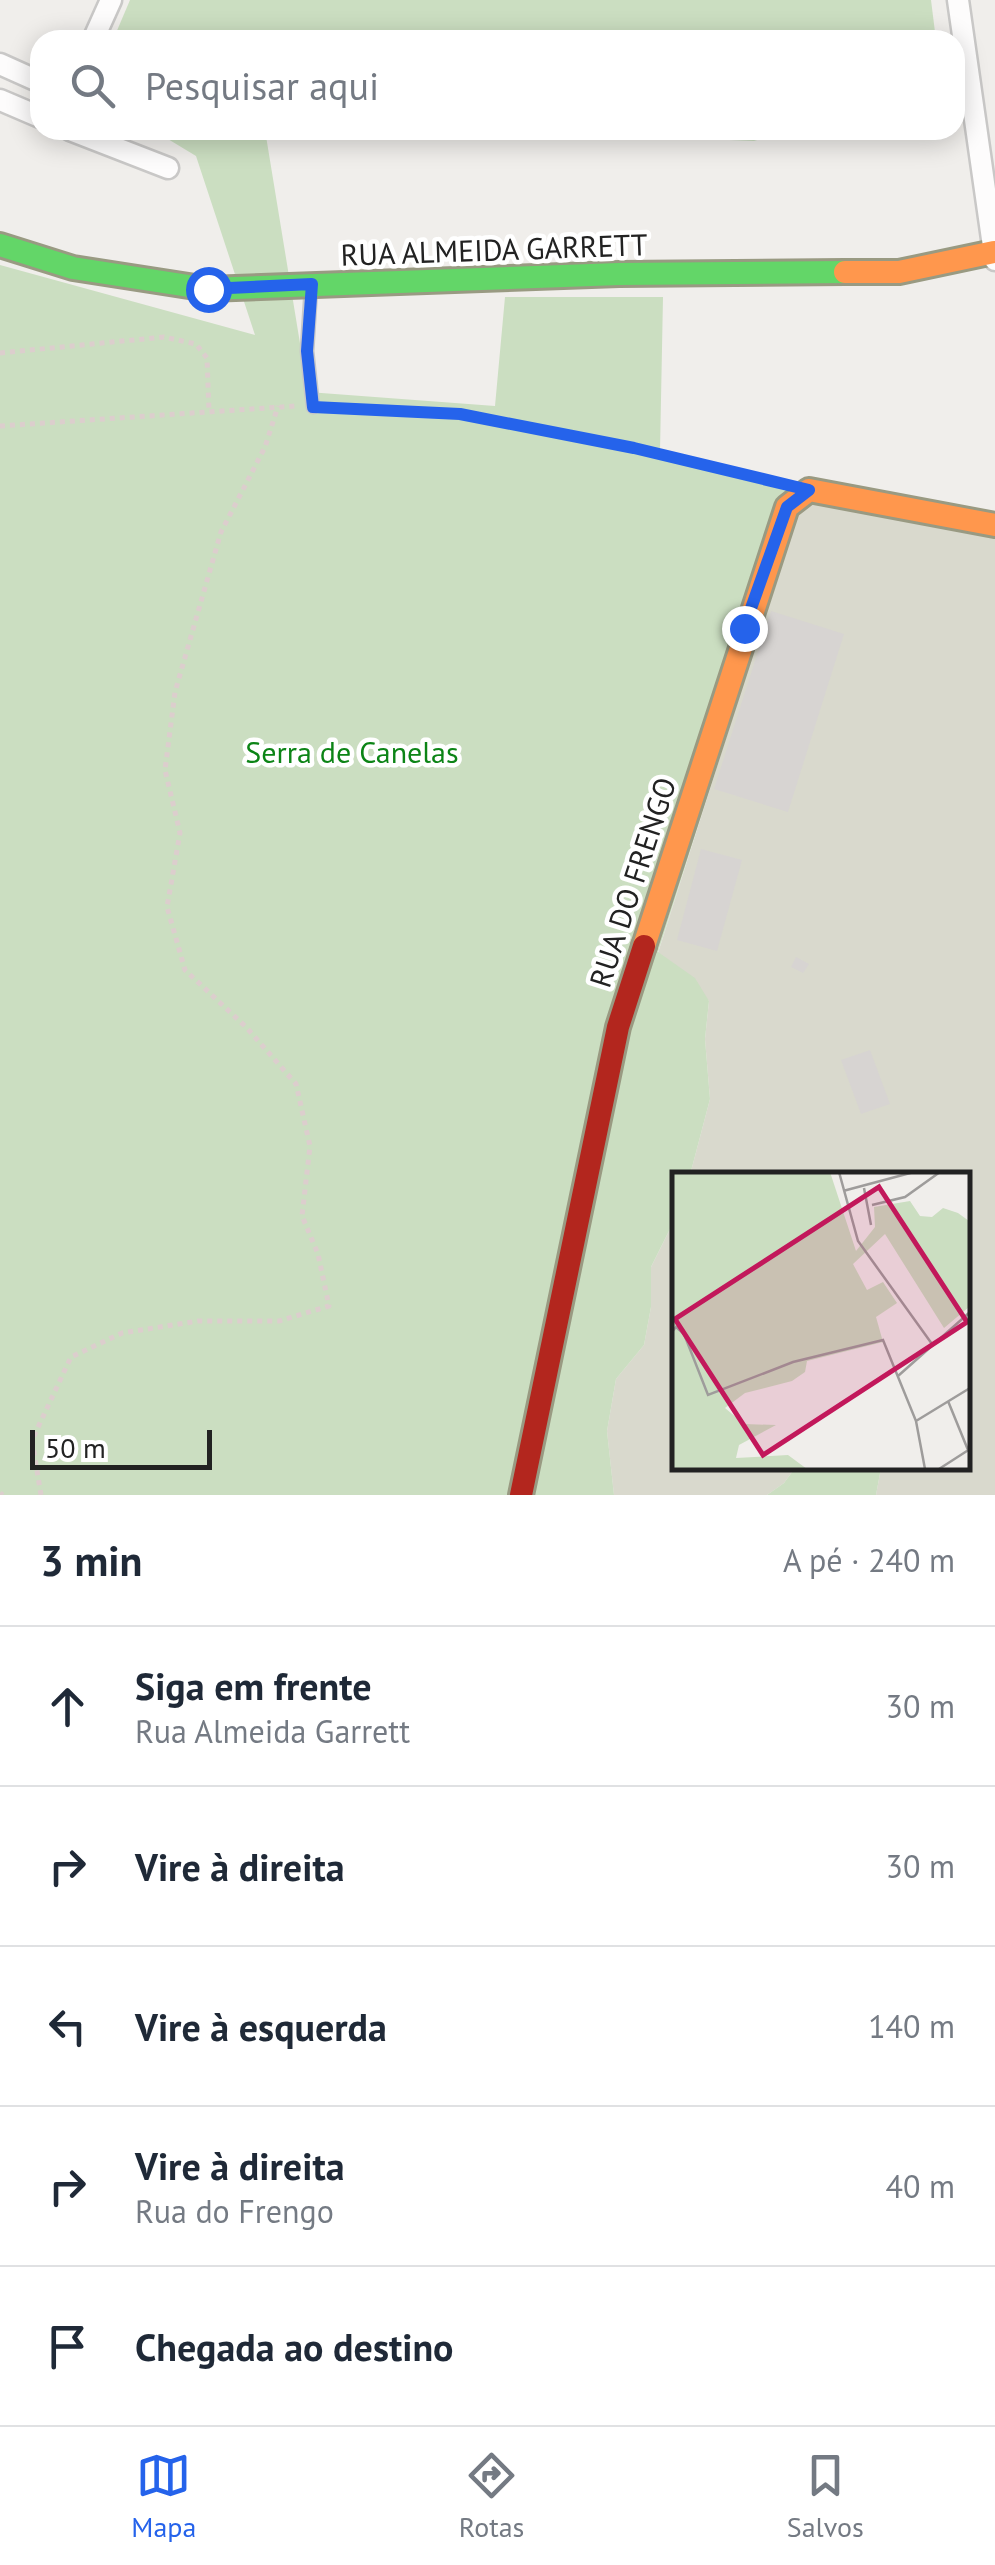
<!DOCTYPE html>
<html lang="pt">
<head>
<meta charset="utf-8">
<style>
	:root { --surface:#fff; --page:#f6f6f7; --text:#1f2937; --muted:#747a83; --line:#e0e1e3; --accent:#2563eb }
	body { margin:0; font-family:"PT Sans",sans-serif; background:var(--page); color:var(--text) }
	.scale { position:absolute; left:30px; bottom:25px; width:182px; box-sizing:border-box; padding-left:10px; border:5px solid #222; border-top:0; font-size:28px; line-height:35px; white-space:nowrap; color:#222; -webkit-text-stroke:8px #fff; paint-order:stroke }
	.stop { position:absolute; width:30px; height:30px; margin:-22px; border:8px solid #2563eb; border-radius:50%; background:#fff }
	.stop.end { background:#2563eb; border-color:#fff; box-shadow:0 2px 10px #0008 }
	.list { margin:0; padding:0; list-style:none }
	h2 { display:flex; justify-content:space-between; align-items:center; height:130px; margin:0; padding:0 40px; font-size:42px }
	h2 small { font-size:32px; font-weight:400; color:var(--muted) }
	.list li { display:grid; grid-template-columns:65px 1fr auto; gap:30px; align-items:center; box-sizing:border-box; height:160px; padding:0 40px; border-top:2px solid var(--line) }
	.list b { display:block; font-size:38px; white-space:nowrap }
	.list p { margin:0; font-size:32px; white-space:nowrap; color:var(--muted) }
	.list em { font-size:32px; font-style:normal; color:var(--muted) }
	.icon { flex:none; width:55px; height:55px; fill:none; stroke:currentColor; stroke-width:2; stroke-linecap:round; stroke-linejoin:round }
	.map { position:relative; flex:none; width:995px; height:1495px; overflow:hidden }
	.search { position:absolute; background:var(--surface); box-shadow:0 5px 25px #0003; left:30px; right:30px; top:30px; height:110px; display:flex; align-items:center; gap:25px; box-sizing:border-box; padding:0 35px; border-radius:30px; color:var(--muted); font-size:38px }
	.sheet { height:930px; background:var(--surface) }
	nav { display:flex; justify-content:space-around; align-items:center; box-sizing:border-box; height:140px; border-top:2px solid var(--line); background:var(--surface); font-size:28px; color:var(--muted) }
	nav a { display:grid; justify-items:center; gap:5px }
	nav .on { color:var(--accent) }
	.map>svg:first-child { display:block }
	.construction { fill:#d9d9cd }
	.forest { fill:#cbdec1 }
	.building { fill:#d7d4d2 }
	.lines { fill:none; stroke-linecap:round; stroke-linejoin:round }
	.lane-casing { stroke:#c9c8c7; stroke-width:15 }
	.street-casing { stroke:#c9c8c7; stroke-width:25 }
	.fast-casing { stroke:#999a82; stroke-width:28 }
	.slow-casing { stroke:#999a82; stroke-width:28 }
	.jam-casing { stroke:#999a82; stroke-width:28 }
	.path { stroke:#dccecd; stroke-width:5; stroke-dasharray:5 5; stroke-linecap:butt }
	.lane { stroke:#fdfcfc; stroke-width:10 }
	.street { stroke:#fdfcfc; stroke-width:20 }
	.fast { stroke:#63d668; stroke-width:22 }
	.slow { stroke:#ff974d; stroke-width:22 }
	.jam { stroke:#b3261e; stroke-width:22 }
	.route { stroke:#2563eb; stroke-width:12 }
	.labels { text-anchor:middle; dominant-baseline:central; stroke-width:9; stroke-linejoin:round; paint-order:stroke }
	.street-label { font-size:30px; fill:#222; stroke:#fff }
	.park-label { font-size:30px; fill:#0c8416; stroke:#fff }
	.inset-road { fill:none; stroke:#9e9c9b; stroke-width:2.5 }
	.view { fill:#c2185b; fill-opacity:0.15; stroke:#c2185b; stroke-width:5 }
	.inset-edge { fill:none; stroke:#222; stroke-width:5 }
</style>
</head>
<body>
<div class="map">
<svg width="995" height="1495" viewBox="0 0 995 1495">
	<rect width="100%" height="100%" fill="#f0eeeb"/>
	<g class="construction">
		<polygon points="816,497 995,535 995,1495 876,1495 881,1468 968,1468 968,1175 690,1175 710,1099 705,1039 709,1001 658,953 798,511"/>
		<polygon points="675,1219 675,1468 795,1468 784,1483 767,1495 614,1495 607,1431 616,1379 644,1345 651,1307 651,1267"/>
	</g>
	<g class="forest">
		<polygon points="130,0 931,0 936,40 113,40"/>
		<polygon points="153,130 265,130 308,392 495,406 505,297 663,297 660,451 816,497 798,511 658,952 695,978 709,1001 705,1039 710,1099 690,1175 675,1175 675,1219 651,1267 651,1307 644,1345 616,1379 607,1431 614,1495 0,1495 0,265 255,335 196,156"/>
		<polygon points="482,130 788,130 754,141"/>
		<polygon points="795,1468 881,1468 876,1495 767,1495 784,1483"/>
	</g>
	<g class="building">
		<polygon points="771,611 844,634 788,812 714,789"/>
		<polygon points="701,849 742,860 717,951 677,940"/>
		<polygon points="796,957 809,964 803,973 791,967"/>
		<polygon points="870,1050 890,1104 861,1114 841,1060"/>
	</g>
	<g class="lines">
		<defs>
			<polyline id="lane" points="311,288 307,351 313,407"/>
			<g id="street">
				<polyline points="958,0 995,260"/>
				<polyline points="93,40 111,0"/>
				<polyline points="0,64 40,82"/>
				<polyline points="0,100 40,117"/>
				<polyline points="70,130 168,168"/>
			</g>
			<polyline id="fast" points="0,245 73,268 208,289 619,274 845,272"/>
			<g id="slow">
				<polyline points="845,272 899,272 994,252"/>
				<polyline points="644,946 787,507 809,490 995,525"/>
			</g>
			<polyline id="jam" points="521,1495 618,1027 644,946"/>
		</defs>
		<use href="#lane" class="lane-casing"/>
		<use href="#street" class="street-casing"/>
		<use href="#fast" class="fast-casing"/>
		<use href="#slow" class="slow-casing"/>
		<use href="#jam" class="jam-casing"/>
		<g class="path">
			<polyline points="0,353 164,337 196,344 207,358 209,411"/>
			<polyline points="327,408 460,414 634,448 778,483"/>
			<polyline points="0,426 296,406"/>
			<polyline points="0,1493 3,1495"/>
			<polyline points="41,1495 32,1440 71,1357 122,1333 198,1321 279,1321 329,1306 318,1254 302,1216 310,1146 296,1084 246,1027 185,970 167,907 180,833 165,770 175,692 221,532 265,447 278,406"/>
		</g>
		<use href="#lane" class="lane"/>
		<use href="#street" class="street"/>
		<use href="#fast" class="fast"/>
		<use href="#slow" class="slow"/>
		<use href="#jam" class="jam"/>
	</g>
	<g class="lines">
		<polyline class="route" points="208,289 312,284 307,351 313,407 460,414 634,448 809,490 787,507 744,628"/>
	</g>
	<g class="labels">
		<g class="street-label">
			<text transform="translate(494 249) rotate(-2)">RUA ALMEIDA GARRETT</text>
			<text transform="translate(632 882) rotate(-72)">RUA DO FRENGO</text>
		</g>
		<g class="park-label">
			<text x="352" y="751">Serra de Canelas</text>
		</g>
	</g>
	<g transform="translate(672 1172)">
		<rect width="298" height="298" fill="#f0eeeb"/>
		<path d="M0,0H158L184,79L203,55L202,35L238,29L248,44L260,45L271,36L286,41L297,49V135L272,156L213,62L181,92L195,118L211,110L225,131L204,145L211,170L135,189L133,200L120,209L73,221L53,236L72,252L104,253L67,273L64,286L116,283L135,297H0Z" fill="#cbdec1"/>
		<path class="inset-road" d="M167,0L186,69L260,172M192,16L199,53M171,19L242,0M200,33L233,25L268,0M0,160L4,155L12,162L36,223L121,190L211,168L244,249L253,297M226,204L298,140M276,229L296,278M244,249L298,216M267,297L298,277"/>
		<path class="view" d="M207,15L295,150L91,283L3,147Z"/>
		<rect width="298" height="298" class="inset-edge"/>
	</g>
</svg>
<div class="scale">50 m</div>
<div class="stop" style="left:208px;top:289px"></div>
<div class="stop end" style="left:744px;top:628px"></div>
<div class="search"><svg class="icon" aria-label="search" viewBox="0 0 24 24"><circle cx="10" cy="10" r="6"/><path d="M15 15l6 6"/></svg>Pesquisar aqui</div>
</div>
<section class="sheet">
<h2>3 min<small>A pé · 240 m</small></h2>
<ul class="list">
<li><svg class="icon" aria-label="ahead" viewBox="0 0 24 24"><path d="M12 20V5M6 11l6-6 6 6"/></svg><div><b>Siga em frente</b><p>Rua Almeida Garrett</p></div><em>30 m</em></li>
<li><svg class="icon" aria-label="right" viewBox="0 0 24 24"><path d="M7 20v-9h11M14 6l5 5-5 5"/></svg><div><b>Vire à direita</b></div><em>30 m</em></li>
<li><svg class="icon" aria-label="left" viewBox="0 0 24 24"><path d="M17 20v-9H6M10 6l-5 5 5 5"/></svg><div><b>Vire à esquerda</b></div><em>140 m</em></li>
<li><svg class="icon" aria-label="right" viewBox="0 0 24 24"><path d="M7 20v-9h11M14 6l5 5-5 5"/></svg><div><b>Vire à direita</b><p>Rua do Frengo</p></div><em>40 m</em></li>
<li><svg class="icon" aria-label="arrive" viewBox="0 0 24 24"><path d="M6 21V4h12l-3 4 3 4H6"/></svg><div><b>Chegada ao destino</b></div></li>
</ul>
</section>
<nav>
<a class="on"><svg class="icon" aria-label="map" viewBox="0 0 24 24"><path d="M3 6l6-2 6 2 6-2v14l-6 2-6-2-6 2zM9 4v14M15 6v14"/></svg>Mapa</a>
<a><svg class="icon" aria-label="directions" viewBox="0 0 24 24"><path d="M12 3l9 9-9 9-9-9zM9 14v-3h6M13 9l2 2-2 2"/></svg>Rotas</a>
<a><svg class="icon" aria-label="saved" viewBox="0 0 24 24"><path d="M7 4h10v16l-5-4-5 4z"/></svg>Salvos</a>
</nav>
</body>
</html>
